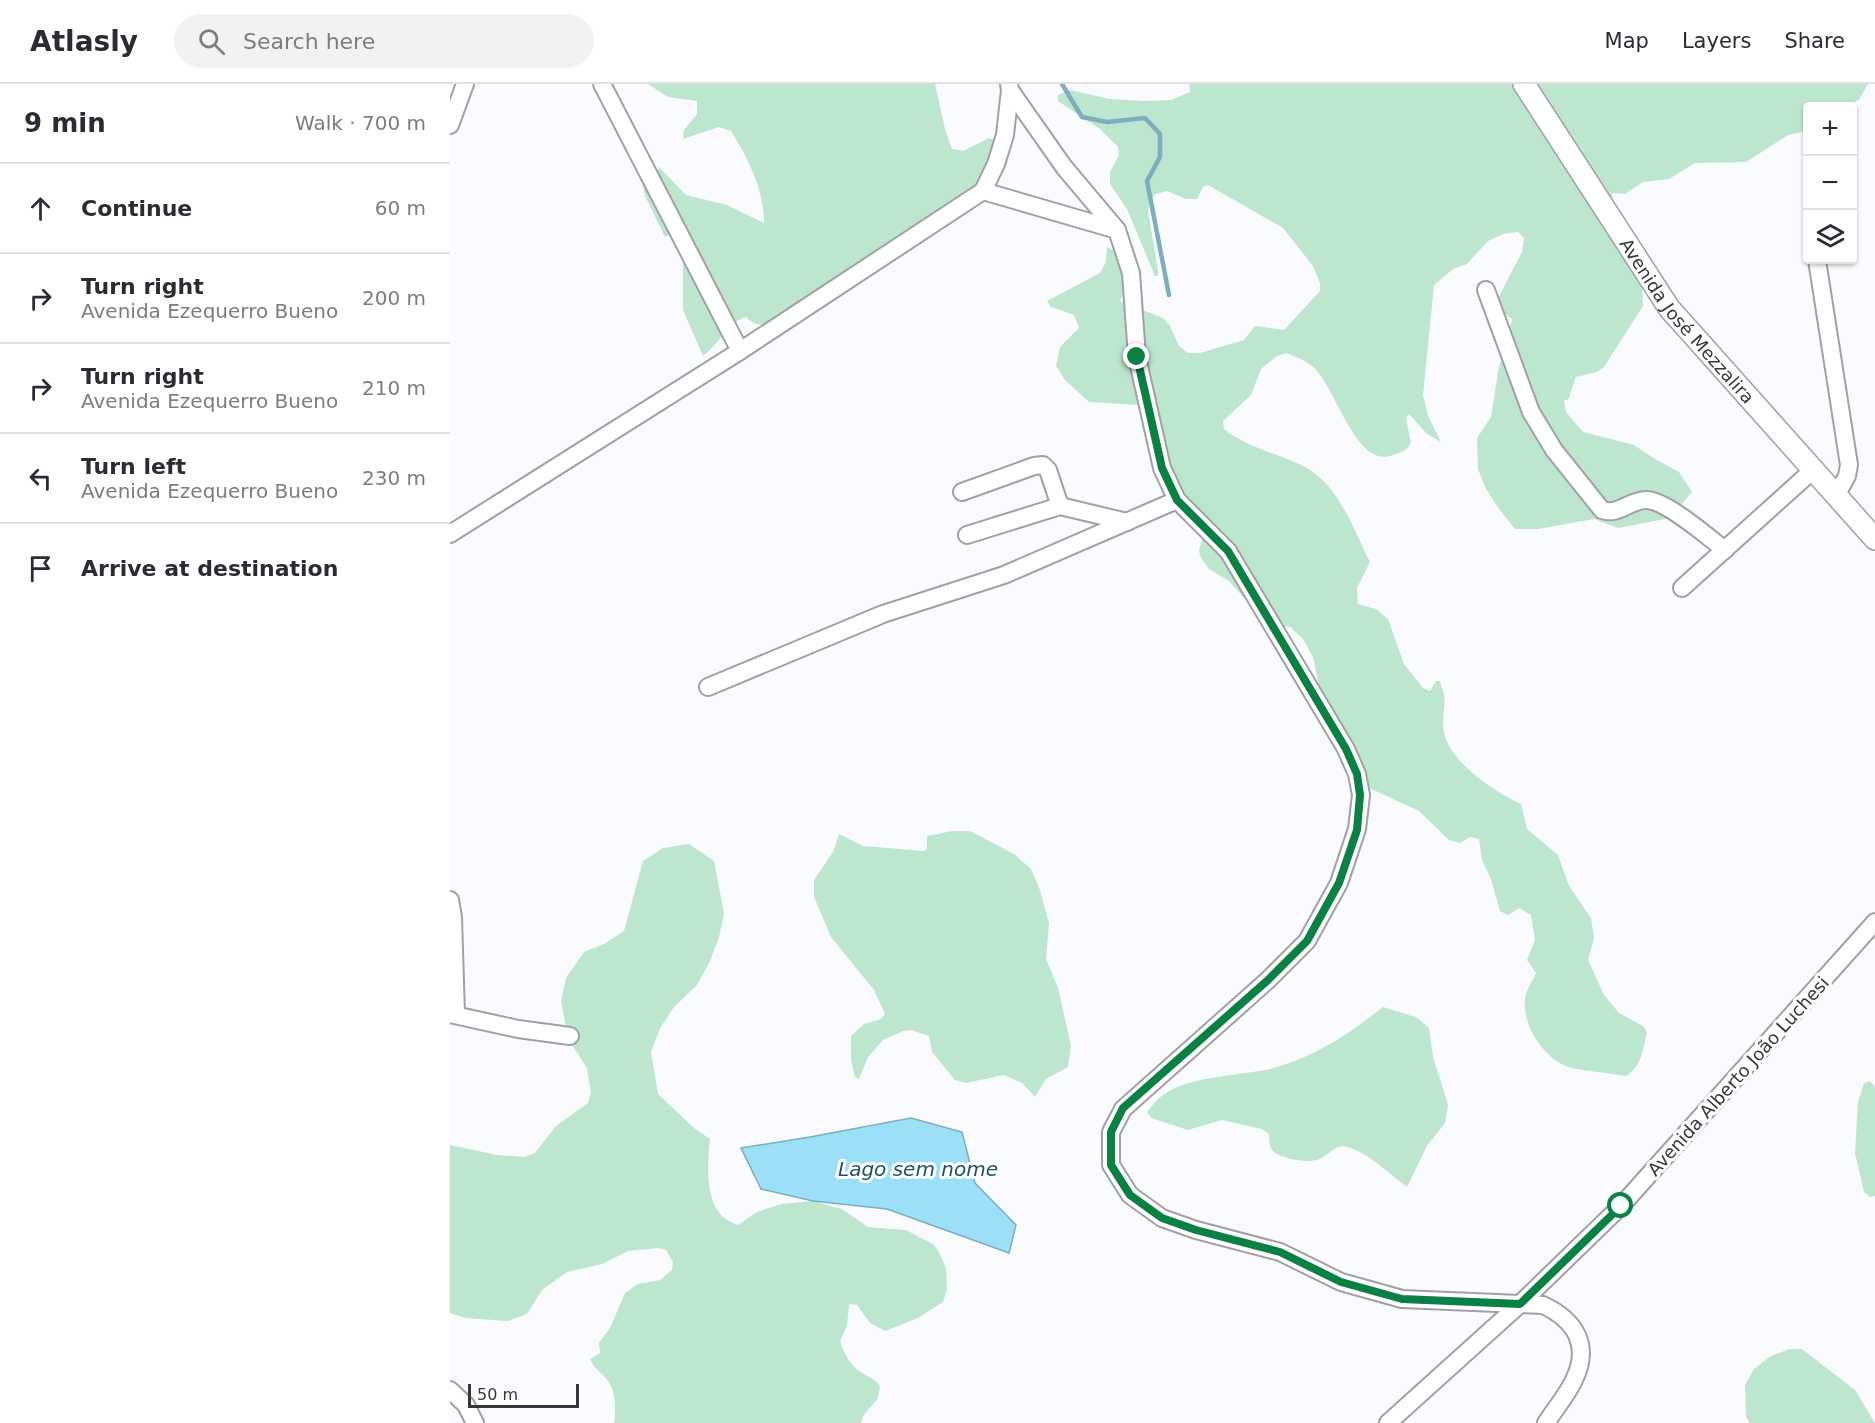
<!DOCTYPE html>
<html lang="en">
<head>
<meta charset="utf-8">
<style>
	:root { --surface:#fff; --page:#f2f2f3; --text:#2b2b33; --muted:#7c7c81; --line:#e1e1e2 }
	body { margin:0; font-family:"DejaVu Sans",sans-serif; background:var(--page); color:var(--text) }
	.controls { position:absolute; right:18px; top:18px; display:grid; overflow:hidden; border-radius:6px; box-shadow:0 2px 4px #0004 }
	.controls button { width:54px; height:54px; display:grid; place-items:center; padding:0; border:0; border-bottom:2px solid var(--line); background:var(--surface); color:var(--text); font:30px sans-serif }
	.scale { position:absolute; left:18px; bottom:15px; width:111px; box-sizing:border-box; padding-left:6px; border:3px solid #363738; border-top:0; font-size:16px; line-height:21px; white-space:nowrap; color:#363738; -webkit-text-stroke:4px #fff; paint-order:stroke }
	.stop { position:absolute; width:18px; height:18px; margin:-14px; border:4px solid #0b8043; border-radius:50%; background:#fff }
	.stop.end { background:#0b8043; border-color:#fff; box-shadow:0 2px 6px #0008 }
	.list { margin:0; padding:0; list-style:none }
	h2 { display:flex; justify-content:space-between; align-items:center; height:78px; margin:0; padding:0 24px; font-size:26px }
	h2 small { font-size:20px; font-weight:400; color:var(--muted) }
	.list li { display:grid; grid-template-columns:39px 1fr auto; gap:18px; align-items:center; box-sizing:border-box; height:90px; padding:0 24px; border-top:2px solid var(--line) }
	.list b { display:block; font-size:22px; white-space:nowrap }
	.list p { margin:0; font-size:20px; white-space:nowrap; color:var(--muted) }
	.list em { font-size:20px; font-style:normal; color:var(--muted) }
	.icon { flex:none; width:33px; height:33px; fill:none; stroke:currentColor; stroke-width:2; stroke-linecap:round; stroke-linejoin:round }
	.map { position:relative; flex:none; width:1425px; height:1339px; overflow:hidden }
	header { display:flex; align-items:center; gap:36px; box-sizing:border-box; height:84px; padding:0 30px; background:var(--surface); border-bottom:2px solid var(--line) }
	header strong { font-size:28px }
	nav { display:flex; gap:33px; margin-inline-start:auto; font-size:21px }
	.search { width:420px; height:54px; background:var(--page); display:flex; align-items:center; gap:15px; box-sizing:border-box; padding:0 21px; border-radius:33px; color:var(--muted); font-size:22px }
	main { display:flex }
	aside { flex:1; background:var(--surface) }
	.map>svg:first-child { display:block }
	.green { fill:#bce7ce }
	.water { fill:#9ce0f7; stroke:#7dadbe; stroke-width:1.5 }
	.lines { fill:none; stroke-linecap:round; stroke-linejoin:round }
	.stream { stroke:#7dadbe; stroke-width:4.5 }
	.minor-casing { stroke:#9fa1a5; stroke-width:20 }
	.major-casing { stroke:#9fa1a5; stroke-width:24 }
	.minor { stroke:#fff; stroke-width:16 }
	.major { stroke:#fff; stroke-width:21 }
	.route { stroke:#0b8043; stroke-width:8 }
	.labels { text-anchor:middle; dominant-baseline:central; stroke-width:6; stroke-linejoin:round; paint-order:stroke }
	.street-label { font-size:18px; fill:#363738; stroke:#fff }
	.water-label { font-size:20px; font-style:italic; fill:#1c5363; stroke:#fff }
</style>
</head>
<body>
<header>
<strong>Atlasly</strong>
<div class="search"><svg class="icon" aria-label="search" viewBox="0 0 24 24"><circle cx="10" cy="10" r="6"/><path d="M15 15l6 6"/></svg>Search here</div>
<nav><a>Map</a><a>Layers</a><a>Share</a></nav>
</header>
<main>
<aside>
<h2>9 min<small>Walk · 700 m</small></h2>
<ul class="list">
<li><svg class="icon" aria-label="ahead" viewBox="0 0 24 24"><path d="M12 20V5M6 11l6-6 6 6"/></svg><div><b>Continue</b></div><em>60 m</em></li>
<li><svg class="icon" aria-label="right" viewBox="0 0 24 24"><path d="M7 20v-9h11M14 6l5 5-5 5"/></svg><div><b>Turn right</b><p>Avenida Ezequerro Bueno</p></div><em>200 m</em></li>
<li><svg class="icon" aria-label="right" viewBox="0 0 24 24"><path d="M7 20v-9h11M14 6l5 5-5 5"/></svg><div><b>Turn right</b><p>Avenida Ezequerro Bueno</p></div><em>210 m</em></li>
<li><svg class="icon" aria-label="left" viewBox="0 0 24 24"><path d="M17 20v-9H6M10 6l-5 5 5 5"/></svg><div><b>Turn left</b><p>Avenida Ezequerro Bueno</p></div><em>230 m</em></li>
<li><svg class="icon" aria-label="arrive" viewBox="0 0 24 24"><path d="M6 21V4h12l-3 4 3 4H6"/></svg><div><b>Arrive at destination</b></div></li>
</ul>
</aside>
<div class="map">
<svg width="1425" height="1339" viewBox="0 0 1425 1339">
	<rect width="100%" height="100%" fill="#f9fbff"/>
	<g class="green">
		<path d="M198,0H485L495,45L502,65L513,67L539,54L545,56L539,89L514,121L341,234C323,239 311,248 296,233C281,236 267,262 253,272L233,226V168L221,125L218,151L215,153L195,112L193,101L204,94L209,83L236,111L277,121L314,139C314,106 299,76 281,47L269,43L233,55L234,46L247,30V17L218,13Z"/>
		<path d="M739,0H1418L1409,16L1397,22H1358L1357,47L1338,51L1296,78L1245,79L1219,95L1193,98L1175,110L1162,109L1163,118L1191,174L1193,222L1154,283L1147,288L1126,293L1118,316H1114L1116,328L1133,348L1184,361L1205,375L1229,388L1242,408L1220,434L1168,444L1144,435L1088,445H1065L1049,425L1036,405L1028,385L1027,354L1041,333L1049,282L1056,264L1062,235L1051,228L1048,214L1072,168L1074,154L1068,148L1053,150L1038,157L1017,180L1003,185L984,201L973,311L978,332L991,358L977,350L959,330L956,335L961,359C957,367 951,368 943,371C905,386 886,301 862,282C855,276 845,273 837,269L827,272L811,285L801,311L773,337L774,345C798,364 827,369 853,382C889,400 903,445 920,478L907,504L908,520L926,525L938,535L954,580L973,604L980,607L986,597H990C991,601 993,606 994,611C996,623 991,636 994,648C999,678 1045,708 1071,720L1077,745L1108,771L1119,802L1141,834L1144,854L1138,876L1154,911L1169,929L1193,942L1197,948C1193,965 1192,982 1176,992C1160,989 1130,987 1116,982C1092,973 1069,936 1076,910C1078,903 1083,896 1086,889L1077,876L1085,856L1081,831L1069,824L1058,831L1050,827L1041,795L1032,776L1029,755L1020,753L1010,759L999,756L969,727L915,702L871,612L863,573L853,555L840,543L818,541L779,497L759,485L751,474L749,467L754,448L711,399L717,360L708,334L690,321L639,318L615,296L606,282L610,263L629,244L624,231L601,223L597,217L650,189L656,178L657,163L667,168L679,199L670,217L713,234L720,242L729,262L738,269H750L794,256L805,242L834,246L870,207V199L863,182L833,144L758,101L753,103L747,115H736L717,107L706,110L700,116L698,127L708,186V192H705L677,125L660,100V88L669,71L668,63L650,45L608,17V11L620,6L660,15L694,17L721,16L740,8Z"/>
		<polygon points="502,747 520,747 564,770 581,785 589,803 599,839 596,875 608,904 621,962 618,983 596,995 585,1013 572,999 554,991 516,999 505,996 482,968 479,952 461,946 453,947 433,956 418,973 409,995 405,993 401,976 401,952 414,940 431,935 435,930 424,906 381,853 364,813 364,796 383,768 389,750 413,762 474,767 477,765 477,752"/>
		<path d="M239,760L264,777L274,830L269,853L260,877L247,901L224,923L210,944L201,968L208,1010L244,1044L260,1055C257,1084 253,1131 288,1141L307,1128L331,1120L363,1117L392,1125L418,1143L456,1146L483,1160L489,1168L496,1184L497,1205L493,1218L468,1234L435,1247L420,1239L407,1221L399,1220L397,1242L390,1257C394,1269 399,1279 409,1287C417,1293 424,1293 430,1302L428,1314L413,1332L411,1339H164C166,1326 166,1308 158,1297C151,1287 146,1288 140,1275L150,1269L149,1259L160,1244L175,1209L188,1200L210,1196L222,1186L223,1178L216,1166L208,1164L178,1167L152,1180L117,1188L92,1206L77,1230L58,1237L15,1234L0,1229V1061L47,1071L75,1073L85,1069L106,1042L138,1019L141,1009L137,984L124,964L116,943L111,917L116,894L134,868L154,860L174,847L193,777L213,764Z"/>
		<path d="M933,923L966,933L979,944L983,973L998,1021L995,1039L977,1062L957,1103C938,1089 920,1070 898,1063C885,1059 880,1071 869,1075C859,1080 833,1075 824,1068C819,1063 819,1057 819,1050L812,1045L772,1036L738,1046L701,1034L697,1028C702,1022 707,1015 713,1011C738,992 789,992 820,985C863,974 899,950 933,923Z"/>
		<polygon points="1420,997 1425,1003 1425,1112 1420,1113 1414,1108 1405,1069 1408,1018 1414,999"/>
		<polygon points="1339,1265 1352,1265 1405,1306 1425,1339 1300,1339 1296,1333 1295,1301 1304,1285 1319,1273"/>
	</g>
	<polygon class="water" points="461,1034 512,1048 525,1099 566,1141 559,1169 437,1125 363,1117 311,1105 291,1064 360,1053"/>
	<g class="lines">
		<polyline class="stream" points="612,0 632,33 657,38 695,34 710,50 710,73 697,97 719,211"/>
		<defs>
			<g id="minor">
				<polyline points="152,0 290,267"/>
				<path d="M559,0L560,6L614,83L667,146L681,189L687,273L712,384L727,416L778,467L896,665L907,690L911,711L907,745L889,799L857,857L818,896L673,1025L661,1048V1081L680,1111L712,1134L746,1146L830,1168L891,1198L952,1215L1093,1221C1125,1236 1141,1261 1124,1296C1117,1311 1105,1325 1096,1339"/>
				<polyline points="0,41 15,0"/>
				<polyline points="533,107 667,146"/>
				<polyline points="1367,176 1399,381 1397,392 1386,412"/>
				<path d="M1036,206L1081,328L1104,366L1152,426C1168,432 1180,416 1196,416C1216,416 1258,453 1275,466"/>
				<polyline points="512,408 584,382 593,381 598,386 610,422"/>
				<polyline points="0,450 290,267 533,107 546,80 555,51 560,6"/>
				<polyline points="517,451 610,422 677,438"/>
				<polyline points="1232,504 1363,386"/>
				<polyline points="258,603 433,530 554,491 727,416"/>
				<polyline points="0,816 3,833 6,931"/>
				<polyline points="0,930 68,945 120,952"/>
				<polyline points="0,1306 16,1321 25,1339"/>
				<polyline points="938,1339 1070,1220 1171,1122 1425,838"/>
			</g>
			<g id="major">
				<path id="s1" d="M1074,0L1219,224L1425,455"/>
			</g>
		</defs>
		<use href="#minor" class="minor-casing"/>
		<use href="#major" class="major-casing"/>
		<use href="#minor" class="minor"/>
		<use href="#major" class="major"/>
	</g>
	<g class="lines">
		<polyline class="route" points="687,273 712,384 727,416 778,467 896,665 907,690 910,711 907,746 889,799 857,857 818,896 673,1024 661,1048 661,1081 680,1111 712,1134 746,1146 830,1168 891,1198 952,1215 1070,1220 1171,1122"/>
	</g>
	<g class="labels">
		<g class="street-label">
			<text stroke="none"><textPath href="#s1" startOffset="288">Avenida José Mezzalira</textPath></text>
			<text transform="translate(1288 992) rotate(-48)">Avenida Alberto João Luchesi</text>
		</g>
		<g class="water-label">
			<text x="468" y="1085">Lago sem nome</text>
		</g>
	</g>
</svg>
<div class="controls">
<button>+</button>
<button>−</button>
<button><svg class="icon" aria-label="layers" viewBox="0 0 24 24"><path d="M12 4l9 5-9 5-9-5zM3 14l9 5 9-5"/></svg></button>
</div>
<div class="scale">50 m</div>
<div class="stop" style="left:1171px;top:1122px"></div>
<div class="stop end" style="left:687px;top:273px"></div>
</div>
</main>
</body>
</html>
